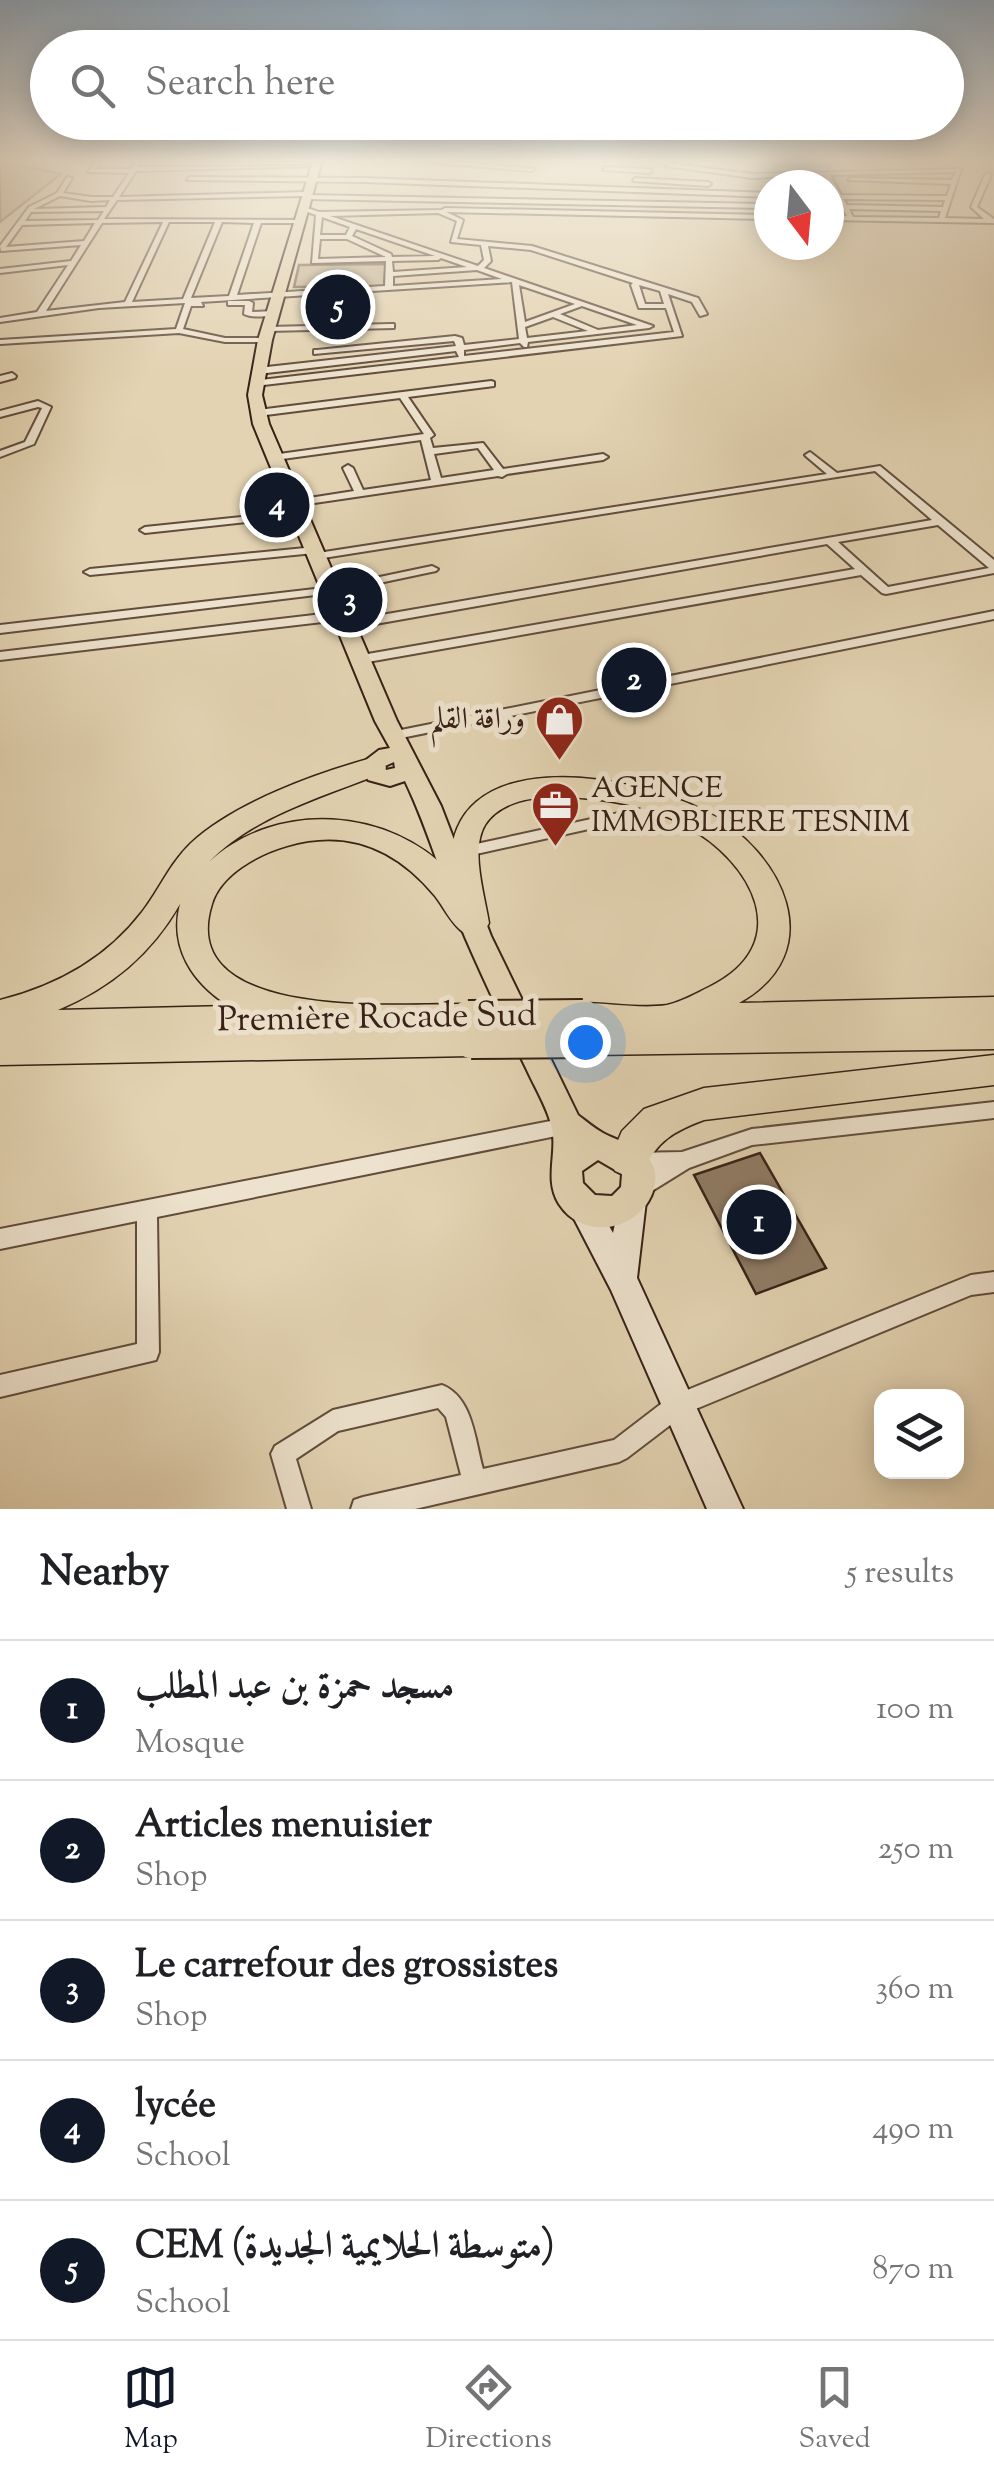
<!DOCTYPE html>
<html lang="en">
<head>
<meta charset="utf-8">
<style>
	:root { --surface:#fff; --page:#f6f6f6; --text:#202124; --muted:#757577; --line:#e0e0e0; --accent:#111827 }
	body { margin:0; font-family:"Sorts Mill Goudy",Amiri,serif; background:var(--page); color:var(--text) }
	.controls { position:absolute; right:30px; bottom:30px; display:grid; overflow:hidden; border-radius:20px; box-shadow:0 5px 25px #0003 }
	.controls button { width:90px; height:90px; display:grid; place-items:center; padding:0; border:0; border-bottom:2px solid var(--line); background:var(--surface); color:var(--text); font:50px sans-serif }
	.compass { position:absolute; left:754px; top:170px; width:90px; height:90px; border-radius:50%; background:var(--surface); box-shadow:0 5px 25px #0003; rotate:164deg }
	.you { position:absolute; left:585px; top:1042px; width:35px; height:35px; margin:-25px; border:8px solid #fff; border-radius:50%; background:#1a73e8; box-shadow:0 0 0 15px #1a73e833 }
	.badge { display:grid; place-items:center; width:65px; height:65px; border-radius:50%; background:var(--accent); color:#fff; font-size:32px; font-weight:700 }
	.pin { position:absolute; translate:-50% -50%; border:5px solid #fff; box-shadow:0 2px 10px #0006 }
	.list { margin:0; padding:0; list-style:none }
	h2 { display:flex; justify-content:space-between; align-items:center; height:130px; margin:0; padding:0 40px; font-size:42px }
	h2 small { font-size:32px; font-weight:400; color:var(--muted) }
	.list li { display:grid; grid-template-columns:65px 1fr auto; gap:30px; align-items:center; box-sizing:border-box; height:140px; padding:0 40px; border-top:2px solid var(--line) }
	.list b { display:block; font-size:38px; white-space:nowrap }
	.list p { margin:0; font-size:32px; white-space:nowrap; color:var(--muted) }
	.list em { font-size:32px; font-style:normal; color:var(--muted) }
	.icon { flex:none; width:55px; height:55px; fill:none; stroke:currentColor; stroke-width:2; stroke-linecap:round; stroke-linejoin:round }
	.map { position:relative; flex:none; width:994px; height:1509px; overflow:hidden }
	.search { position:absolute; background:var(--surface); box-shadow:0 5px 25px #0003; left:30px; right:30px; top:30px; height:110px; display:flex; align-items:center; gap:25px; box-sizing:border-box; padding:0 35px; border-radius:55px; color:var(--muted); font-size:38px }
	.sheet { height:830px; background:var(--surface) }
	nav { display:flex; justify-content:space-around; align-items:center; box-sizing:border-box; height:140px; border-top:2px solid var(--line); background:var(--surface); font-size:28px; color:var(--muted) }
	nav a { display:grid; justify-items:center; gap:5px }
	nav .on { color:var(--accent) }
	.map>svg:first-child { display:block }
	.green { fill:#c6b597; stroke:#7e6a56; stroke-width:2.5 }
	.building { fill:#907d67; stroke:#372016; stroke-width:2.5 }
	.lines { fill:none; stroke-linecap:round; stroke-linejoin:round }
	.minor-casing { stroke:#624d3d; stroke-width:4 }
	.secondary-casing { stroke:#372016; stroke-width:4 }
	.primary-casing { stroke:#372016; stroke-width:4 }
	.motorway-casing { stroke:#372016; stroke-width:3 }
	.minor { fill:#ede2cd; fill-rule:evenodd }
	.secondary { fill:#ede2cd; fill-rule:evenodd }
	.primary { fill:#e3d3b2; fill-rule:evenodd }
	.motorway { fill:#e3d3b2; fill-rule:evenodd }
	.motorway-bridge-casing { stroke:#372016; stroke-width:38; stroke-linecap:butt }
	.motorway-bridge { stroke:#e3d3b2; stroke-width:34 }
	.labels { text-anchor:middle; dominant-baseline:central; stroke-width:10; stroke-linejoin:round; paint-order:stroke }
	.poi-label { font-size:30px; fill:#372016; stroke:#ede2cd; text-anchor:end }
	.near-street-label { font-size:35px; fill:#372016; stroke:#ede2cd }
</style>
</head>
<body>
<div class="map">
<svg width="994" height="1509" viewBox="0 0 994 1509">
	<rect width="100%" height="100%" fill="#e3d3b2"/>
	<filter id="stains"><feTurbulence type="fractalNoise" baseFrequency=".002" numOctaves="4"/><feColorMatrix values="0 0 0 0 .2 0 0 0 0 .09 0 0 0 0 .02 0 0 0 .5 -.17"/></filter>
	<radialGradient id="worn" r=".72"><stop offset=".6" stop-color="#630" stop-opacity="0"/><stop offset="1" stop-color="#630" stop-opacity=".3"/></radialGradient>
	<g class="green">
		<polygon points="0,161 61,174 0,222"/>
		<polygon points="386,264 384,286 294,287 299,265"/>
	</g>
	<polygon class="building" points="760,1153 826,1268 756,1294 694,1175"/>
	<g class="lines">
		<defs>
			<g id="minor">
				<path d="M97,161H103L95,169H131L136,161H141L138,167L318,166L136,171L119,197L306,192L308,195L769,204V208L306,199L304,196L117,200L104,219L301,220L299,223H261L237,295L385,286L386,261L312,263L316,215L302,210L304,207L319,212L442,210L445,208L769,215V219L446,212L463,220L457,239L532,246L698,298L707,314L700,316L692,302L668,294L682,336L255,386L251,383L252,381L459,357L456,351L258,374L254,371L258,368L456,346L454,341L314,354V350H317L455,336L462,338L464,345L519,339L512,282L201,302L203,306H191L183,329L225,338H268L269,340L265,342H225L179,333L0,344V340L176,329L185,303L99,308L0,322V318L37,312L68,265L0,273V269L71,261L81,245L1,251L0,246L29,207L57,193L67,177L72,178L63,193L91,197H113L129,173L88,172ZM60,196L91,201L110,200L106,207L34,209ZM104,211L98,220L25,221L31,212ZM438,213L457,221L451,242L481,245L484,260L478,266L330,216ZM322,217L350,227L346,235H320ZM163,222L125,302L46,311L102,223ZM169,222H215L183,299L132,302ZM222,222L254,223L229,296L191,298ZM95,223L84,241L6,247L22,225ZM356,229L435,256L392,257L391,254L352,236ZM320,239H347L386,257L318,259ZM488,246L531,250L633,283L631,285L639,308H666L674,332L464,356V350L520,343L524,347H527L528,342L649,328L653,326L484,268L491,261ZM441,258L467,267L393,272L392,261L438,260ZM477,270L502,279L393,286V276ZM519,285L575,304L525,322ZM639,285L660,291L664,304H645ZM582,306L637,325L598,330L560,314ZM553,317L588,331L527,338L525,327Z"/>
				<polygon points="411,161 445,161 535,169 532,171"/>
				<path d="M668,163L752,174L961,169L945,218L984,219L971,207L985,175L988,173L991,175L977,207L994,219V223L829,220V216H847L843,209H829V205H841L837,199L831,197L835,195L824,175L752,178L666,166ZM956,172L952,180L851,178L848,180L951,184L947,196L841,195L830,175ZM843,199L945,200L943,207L847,205ZM849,209L941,211L939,218L853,217Z"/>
				<polygon points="605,167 649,169 652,171 649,173 603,170"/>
				<polygon points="189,177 363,178 769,193 769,197 363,182 187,180"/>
				<polygon points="635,178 708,182 711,184 708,186 633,181"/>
				<path d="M228,301H249L253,303L252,312L274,311L278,313C270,317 252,318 244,314L245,305H228Z"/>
				<polygon points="391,324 394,324 394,328 269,331 265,329 269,327"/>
				<polygon points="12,373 16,376 15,378 0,382 0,376"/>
				<path d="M491,381L494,382V386L408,397L434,435L430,438L433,448L483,443L503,469L603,454L608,457L603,460L507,474L502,477L498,476L294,506L289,503L290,501L354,491L343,468L348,465L353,468L363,490L431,480L421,440L275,460L272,459V455L424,434L400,398L258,416L253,413L258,410ZM478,448L494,470L441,478L434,454Z"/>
				<polygon points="38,401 51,407 34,444 0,457 0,451 25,442 42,408 38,407 0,417 0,411"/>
				<path d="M810,452L837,473L880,466L994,560V573L886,594L882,593L861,575L362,663L356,659L362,655L855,569L827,544L364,626L331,621L0,660V652L331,613L364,618L932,520L875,471L317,559L311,556L314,553L90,575L84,572L90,569L315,547L320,550L318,553L827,474L807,457L805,455ZM938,525L989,568L888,587L838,542Z"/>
				<polygon points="299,511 303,512 303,516 145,533 140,530 145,527"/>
				<polygon points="432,566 438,569 436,571 332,593 0,633 0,625 332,587"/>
				<polygon points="994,611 994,619 396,739 389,735 396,731"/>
				<polygon points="656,805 663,810 661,813 467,856 462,855 459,851 462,847 467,846"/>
				<polygon points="994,1102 994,1118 752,1145 689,1168 639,1199 632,1196 629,1190 632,1184 652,1170 633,1171 626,1168 623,1162 626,1156 633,1153 682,1152 752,1129"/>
				<polygon points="566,1118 573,1120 575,1126 573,1132 566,1134 157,1217 159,1352 156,1360 0,1397 0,1375 137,1344 137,1221 0,1249 0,1229"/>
				<path d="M994,1272V1292L971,1295L686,1413L627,1458L619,1462L415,1509H351L354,1500L363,1497L461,1475L446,1417L438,1408L338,1431L296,1459L311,1509H287L271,1454L275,1446L333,1410L442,1385C473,1397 475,1441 483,1469L614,1440L670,1397L971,1275Z"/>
			</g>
			<polygon id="secondary" points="632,1187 642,1191 646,1201 637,1278 743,1509 707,1509 611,1290 568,1207 573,1197 583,1193 593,1197 613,1233 622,1191"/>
			<path id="primary" d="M313,161H322L272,340L262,395L269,424L397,721L441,806L491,936L578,1115C586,1121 594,1128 603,1133C626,1145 663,1152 654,1188C643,1230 584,1243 559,1204C543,1178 559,1152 551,1124C546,1105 534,1086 526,1068C505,1025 484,981 465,937C444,886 429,831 405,781L390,786L368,780L362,763L379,750L390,748L375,721L253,424L248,395L258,340ZM394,762L395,768L386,770L385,766ZM598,1160L622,1174L621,1187L612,1196L595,1195L583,1183L582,1171Z"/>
			<g id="motorway">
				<path d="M372,758L382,761L386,767L382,773C323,797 255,815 209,862C277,799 390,808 451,873C442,740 631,772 707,812C782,851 832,951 739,1003L994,997V1049L592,1055L579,1050L574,1040L579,1030L571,1027L566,1017L571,1007L583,1003C609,1003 641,1009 667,1005C681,1002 697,993 709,987C797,944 753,862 686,826C648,805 603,798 560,797C535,796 500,801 485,825C470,850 485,896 489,923L484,932C477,934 470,936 463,932C452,925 443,906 435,896C396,849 348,828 287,846C259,854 221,874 212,904C174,1024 405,1003 468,1004L480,1008L485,1018L478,1029L489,1041L484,1051L471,1056L0,1065V1000C56,986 106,959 142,912C159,890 170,863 191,843C234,803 316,773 372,758ZM180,904C169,947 192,983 229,1006L58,1010C112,987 151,954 180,904ZM292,1027L318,1029L288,1030Z"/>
				<path d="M994,1055V1085L704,1120C674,1131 657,1141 643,1171L629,1177L615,1171L610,1159L622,1131L644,1109L704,1088Z"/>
			</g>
		</defs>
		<use href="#minor" class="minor-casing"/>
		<use href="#secondary" class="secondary-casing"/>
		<use href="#primary" class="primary-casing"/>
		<use href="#motorway" class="motorway-casing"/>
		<use href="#minor" class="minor"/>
		<use href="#secondary" class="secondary"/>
		<use href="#primary" class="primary"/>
		<use href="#motorway" class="motorway"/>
		<defs>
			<g id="motorway-bridge">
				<polyline points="468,1018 583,1017"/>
				<polyline points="471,1041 592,1040"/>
			</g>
		</defs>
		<use href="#motorway-bridge" class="motorway-bridge-casing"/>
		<use href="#motorway-bridge" class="motorway-bridge"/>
	</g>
	<linearGradient id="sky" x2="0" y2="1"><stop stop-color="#8fa8bd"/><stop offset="0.43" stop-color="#f2ebdc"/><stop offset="1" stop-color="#f2ebdc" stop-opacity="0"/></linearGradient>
	<rect width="994" height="373" fill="url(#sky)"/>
	<defs>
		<symbol id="shop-pin" viewBox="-11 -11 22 30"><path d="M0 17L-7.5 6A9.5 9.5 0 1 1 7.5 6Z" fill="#8f2418" stroke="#ede2cd"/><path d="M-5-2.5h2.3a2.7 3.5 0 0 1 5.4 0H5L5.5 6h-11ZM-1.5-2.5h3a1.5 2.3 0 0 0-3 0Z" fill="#fff"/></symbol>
		<symbol id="office-pin" viewBox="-11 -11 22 30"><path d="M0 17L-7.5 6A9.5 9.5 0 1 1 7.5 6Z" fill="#8f2418" stroke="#ede2cd"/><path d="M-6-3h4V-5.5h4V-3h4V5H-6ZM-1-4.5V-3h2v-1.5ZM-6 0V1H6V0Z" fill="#fff"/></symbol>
	</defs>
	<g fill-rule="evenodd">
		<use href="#shop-pin" x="532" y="692" width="55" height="75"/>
		<use href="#office-pin" x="528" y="778" width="55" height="75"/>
	</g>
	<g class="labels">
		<g class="poi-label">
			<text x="525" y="720">وراقة القلم</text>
			<text x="591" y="789" text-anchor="start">AGENCE<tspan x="591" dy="34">IMMOBLIERE TESNIM</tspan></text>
		</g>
		<g class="near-street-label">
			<text transform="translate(377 1019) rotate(-1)">Première Rocade Sud</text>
		</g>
	</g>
	<rect width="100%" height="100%" filter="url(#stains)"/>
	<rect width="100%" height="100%" fill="url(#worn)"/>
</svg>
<div class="controls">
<button><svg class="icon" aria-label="layers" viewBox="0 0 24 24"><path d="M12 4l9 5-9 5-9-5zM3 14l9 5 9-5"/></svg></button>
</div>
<svg class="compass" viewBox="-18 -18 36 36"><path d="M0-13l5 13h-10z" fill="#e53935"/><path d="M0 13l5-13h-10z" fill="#757577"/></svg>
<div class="you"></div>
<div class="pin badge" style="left:759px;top:1222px">1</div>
<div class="pin badge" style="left:634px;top:680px">2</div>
<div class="pin badge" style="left:350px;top:600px">3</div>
<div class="pin badge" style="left:277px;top:505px">4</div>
<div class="pin badge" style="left:338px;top:307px">5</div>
<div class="search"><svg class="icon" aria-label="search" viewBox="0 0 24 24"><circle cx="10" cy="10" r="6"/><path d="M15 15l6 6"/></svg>Search here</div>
</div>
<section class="sheet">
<h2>Nearby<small>5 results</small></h2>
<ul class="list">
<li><span class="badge">1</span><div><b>مسجد حمزة بن عبد المطلب</b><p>Mosque</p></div><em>100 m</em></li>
<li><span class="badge">2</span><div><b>Articles menuisier</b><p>Shop</p></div><em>250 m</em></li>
<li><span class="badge">3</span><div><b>Le carrefour des grossistes</b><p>Shop</p></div><em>360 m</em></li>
<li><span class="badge">4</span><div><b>lycée</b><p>School</p></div><em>490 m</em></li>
<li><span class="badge">5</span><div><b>CEM (متوسطة الحلايمية الجديدة)</b><p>School</p></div><em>870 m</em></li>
</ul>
</section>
<nav>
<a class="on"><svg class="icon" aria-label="map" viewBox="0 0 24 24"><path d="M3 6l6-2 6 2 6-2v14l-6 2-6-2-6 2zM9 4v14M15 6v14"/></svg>Map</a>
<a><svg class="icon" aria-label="directions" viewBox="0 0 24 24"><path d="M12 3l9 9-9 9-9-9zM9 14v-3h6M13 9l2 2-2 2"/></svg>Directions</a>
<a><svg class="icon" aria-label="saved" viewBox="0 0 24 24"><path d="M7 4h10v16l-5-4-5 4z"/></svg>Saved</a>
</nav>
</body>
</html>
